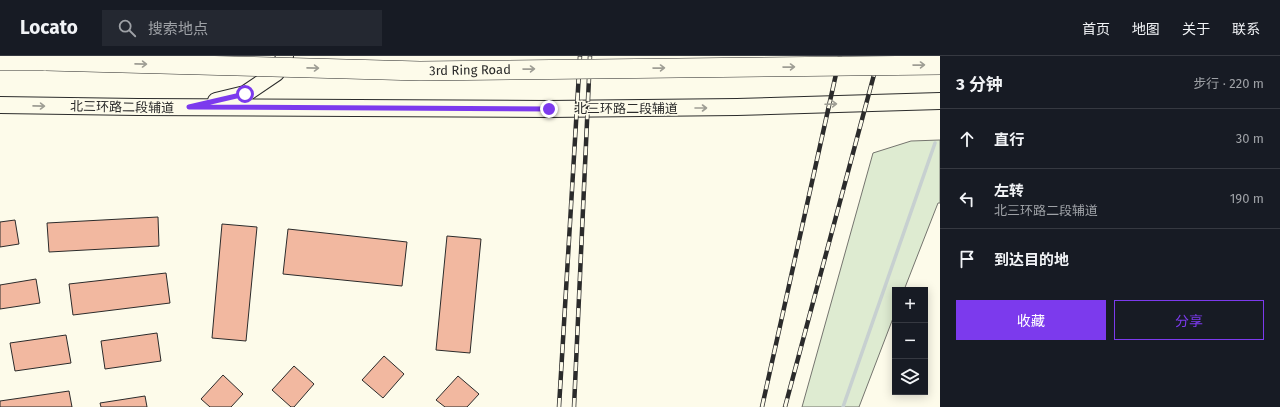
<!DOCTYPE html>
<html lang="zh">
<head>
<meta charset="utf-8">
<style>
	:root { --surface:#171b24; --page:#242831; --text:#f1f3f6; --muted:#9ea1a6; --line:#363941; --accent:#7c3aed }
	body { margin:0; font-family:"Fira Sans","Noto Sans SC",sans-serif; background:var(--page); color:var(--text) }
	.controls { position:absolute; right:12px; bottom:12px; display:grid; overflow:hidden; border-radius:0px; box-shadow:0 2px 10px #0003 }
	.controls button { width:36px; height:36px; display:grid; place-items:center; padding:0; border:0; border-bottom:1px solid var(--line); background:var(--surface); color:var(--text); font:20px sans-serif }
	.stop { position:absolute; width:12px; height:12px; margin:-9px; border:3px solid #7c3aed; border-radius:50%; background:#fff }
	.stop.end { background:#7c3aed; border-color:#fff; box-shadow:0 1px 4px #0008 }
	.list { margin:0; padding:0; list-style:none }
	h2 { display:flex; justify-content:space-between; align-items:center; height:52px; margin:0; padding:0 16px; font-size:17px }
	h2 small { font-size:13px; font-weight:400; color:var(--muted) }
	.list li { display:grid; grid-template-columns:26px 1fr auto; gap:12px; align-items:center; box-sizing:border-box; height:60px; padding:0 16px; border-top:1px solid var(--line) }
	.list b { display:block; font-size:15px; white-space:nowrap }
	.list p { margin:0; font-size:13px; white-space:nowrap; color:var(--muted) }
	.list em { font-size:13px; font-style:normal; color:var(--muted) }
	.actions { display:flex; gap:8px; padding:12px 16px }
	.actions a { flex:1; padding:9px 0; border:1px solid var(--accent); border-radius:0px; text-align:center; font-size:14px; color:var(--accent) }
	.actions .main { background:var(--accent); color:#fff }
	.icon { flex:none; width:22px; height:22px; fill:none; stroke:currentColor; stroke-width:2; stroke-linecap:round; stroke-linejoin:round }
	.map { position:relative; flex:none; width:940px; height:351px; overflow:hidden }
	header { display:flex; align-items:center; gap:24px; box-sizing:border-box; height:56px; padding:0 20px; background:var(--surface); border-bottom:1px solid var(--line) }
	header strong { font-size:19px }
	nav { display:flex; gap:22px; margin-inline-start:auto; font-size:14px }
	.search { width:280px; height:36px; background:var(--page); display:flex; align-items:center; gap:10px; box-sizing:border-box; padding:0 14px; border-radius:0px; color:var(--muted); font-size:15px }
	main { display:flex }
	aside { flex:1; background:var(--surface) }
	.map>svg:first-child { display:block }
	.green { fill:#deebd1; stroke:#74746e }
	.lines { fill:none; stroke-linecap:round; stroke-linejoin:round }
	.stream { stroke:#c7d0d0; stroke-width:3.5 }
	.building { fill:#f2b8a0; stroke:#2b2b2b }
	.secondary-casing { stroke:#2b2b2b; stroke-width:18 }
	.trunk-casing { stroke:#2b2b2b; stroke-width:20 }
	.secondary { stroke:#fdfbea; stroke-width:16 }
	.trunk { stroke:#fdfbea; stroke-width:19 }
	.rail-casing { stroke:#2b2b2b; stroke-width:4.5 }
	.rail { stroke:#fdfbea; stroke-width:3; stroke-dasharray:9; stroke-linecap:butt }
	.trunk-bridge-casing { stroke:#2b2b2b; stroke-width:20; stroke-linecap:butt }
	.trunk-bridge { stroke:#fdfbea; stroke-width:19 }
	.oneway { stroke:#9e9d94 }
	.route { stroke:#7c3aed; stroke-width:5 }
	.labels { text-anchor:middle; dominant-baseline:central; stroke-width:3; stroke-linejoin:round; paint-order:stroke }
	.street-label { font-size:13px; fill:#2b2b2b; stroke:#fdfbea }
</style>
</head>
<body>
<header>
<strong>Locato</strong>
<div class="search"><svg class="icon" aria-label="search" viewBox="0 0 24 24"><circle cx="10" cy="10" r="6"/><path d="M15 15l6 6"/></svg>搜索地点</div>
<nav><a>首页</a><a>地图</a><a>关于</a><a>联系</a></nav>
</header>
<main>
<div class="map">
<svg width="940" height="351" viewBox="0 0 940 351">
	<rect width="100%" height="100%" fill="#fdfbea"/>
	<polygon class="green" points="940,84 940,147 938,147 904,234 895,234 895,257 859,351 802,351 873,97 911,85"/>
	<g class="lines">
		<polyline class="stream" points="843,351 935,87"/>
	</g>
	<g class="building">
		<polygon points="158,161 159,190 49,196 47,167"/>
		<polygon points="15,164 19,188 0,191 0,166"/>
		<polygon points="222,168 257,171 246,285 212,282"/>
		<polygon points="288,173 407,186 402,230 283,218"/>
		<polygon points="447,180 481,183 470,297 436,294"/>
		<polygon points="166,217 170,247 73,259 69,228"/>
		<polygon points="36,223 40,247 0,253 0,229"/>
		<polygon points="157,277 161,305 105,313 101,285"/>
		<polygon points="66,279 71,307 15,315 10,287"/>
		<polygon points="384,300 404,318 383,342 362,324"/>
		<polygon points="294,310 314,328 294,351 291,351 272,334"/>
		<polygon points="223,319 243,338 231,351 210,351 201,343"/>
		<polygon points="458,320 479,338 467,351 445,351 436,344"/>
		<polygon points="69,335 72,351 0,351 0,345"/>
		<polygon points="145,340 147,351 101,351 100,347"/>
	</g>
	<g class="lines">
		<defs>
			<g id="secondary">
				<polyline points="216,45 245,38 276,17 285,0"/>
				<polyline points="0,49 138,51 549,53 737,51 940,45"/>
			</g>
			<polyline id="trunk" points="0,5 46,5"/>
		</defs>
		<use href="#secondary" class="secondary-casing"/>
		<use href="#trunk" class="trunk-casing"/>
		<use href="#secondary" class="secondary"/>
		<use href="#trunk" class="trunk"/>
		<defs>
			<g id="rail">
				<polyline points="559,351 580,0"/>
				<polyline points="574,351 590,0"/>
				<polyline points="762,351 840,0"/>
				<polyline points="785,351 879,0"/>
			</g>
		</defs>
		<use href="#rail" class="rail-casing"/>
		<use href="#rail" class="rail"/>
		<defs>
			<polyline id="trunk-bridge" points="46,5 420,15 940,9"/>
		</defs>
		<use href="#trunk-bridge" class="trunk-bridge-casing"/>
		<use href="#trunk-bridge" class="trunk-bridge"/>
	</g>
	<defs><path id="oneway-shaft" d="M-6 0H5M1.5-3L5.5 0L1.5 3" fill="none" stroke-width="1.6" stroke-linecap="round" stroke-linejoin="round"/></defs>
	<g class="oneway">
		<use href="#oneway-shaft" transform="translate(141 8) rotate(1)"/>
		<use href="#oneway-shaft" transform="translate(919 9) rotate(-1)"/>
		<use href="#oneway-shaft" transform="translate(789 11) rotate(-1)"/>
		<use href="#oneway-shaft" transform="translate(313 12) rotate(1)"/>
		<use href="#oneway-shaft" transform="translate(659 12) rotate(-1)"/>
		<use href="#oneway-shaft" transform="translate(529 13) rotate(-1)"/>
		<use href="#oneway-shaft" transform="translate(831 48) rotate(-2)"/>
		<use href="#oneway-shaft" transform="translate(39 50) rotate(1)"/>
		<use href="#oneway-shaft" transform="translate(701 52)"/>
	</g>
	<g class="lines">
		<polyline class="route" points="245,38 189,51 549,53"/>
	</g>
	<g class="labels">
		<g class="street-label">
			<text transform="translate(470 14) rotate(-1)">3rd Ring Road</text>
			<text transform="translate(122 51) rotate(1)">北三环路二段辅道</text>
			<text x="626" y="52">北三环路二段辅道</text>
		</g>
	</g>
</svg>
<div class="controls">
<button>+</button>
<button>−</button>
<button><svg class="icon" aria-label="layers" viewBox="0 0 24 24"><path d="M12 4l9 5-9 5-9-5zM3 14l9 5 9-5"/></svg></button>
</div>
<div class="stop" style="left:245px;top:38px"></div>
<div class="stop end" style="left:549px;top:53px"></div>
</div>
<aside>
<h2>3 分钟<small>步行 · 220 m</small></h2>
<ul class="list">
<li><svg class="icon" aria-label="ahead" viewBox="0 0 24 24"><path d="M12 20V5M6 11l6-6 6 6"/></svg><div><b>直行</b></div><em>30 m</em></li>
<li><svg class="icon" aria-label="left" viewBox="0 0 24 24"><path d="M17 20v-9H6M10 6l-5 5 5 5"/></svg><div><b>左转</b><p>北三环路二段辅道</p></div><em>190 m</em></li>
<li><svg class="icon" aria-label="arrive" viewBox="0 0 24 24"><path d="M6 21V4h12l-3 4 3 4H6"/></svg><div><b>到达目的地</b></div></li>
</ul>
<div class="actions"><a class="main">收藏</a><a>分享</a></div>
</aside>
</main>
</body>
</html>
